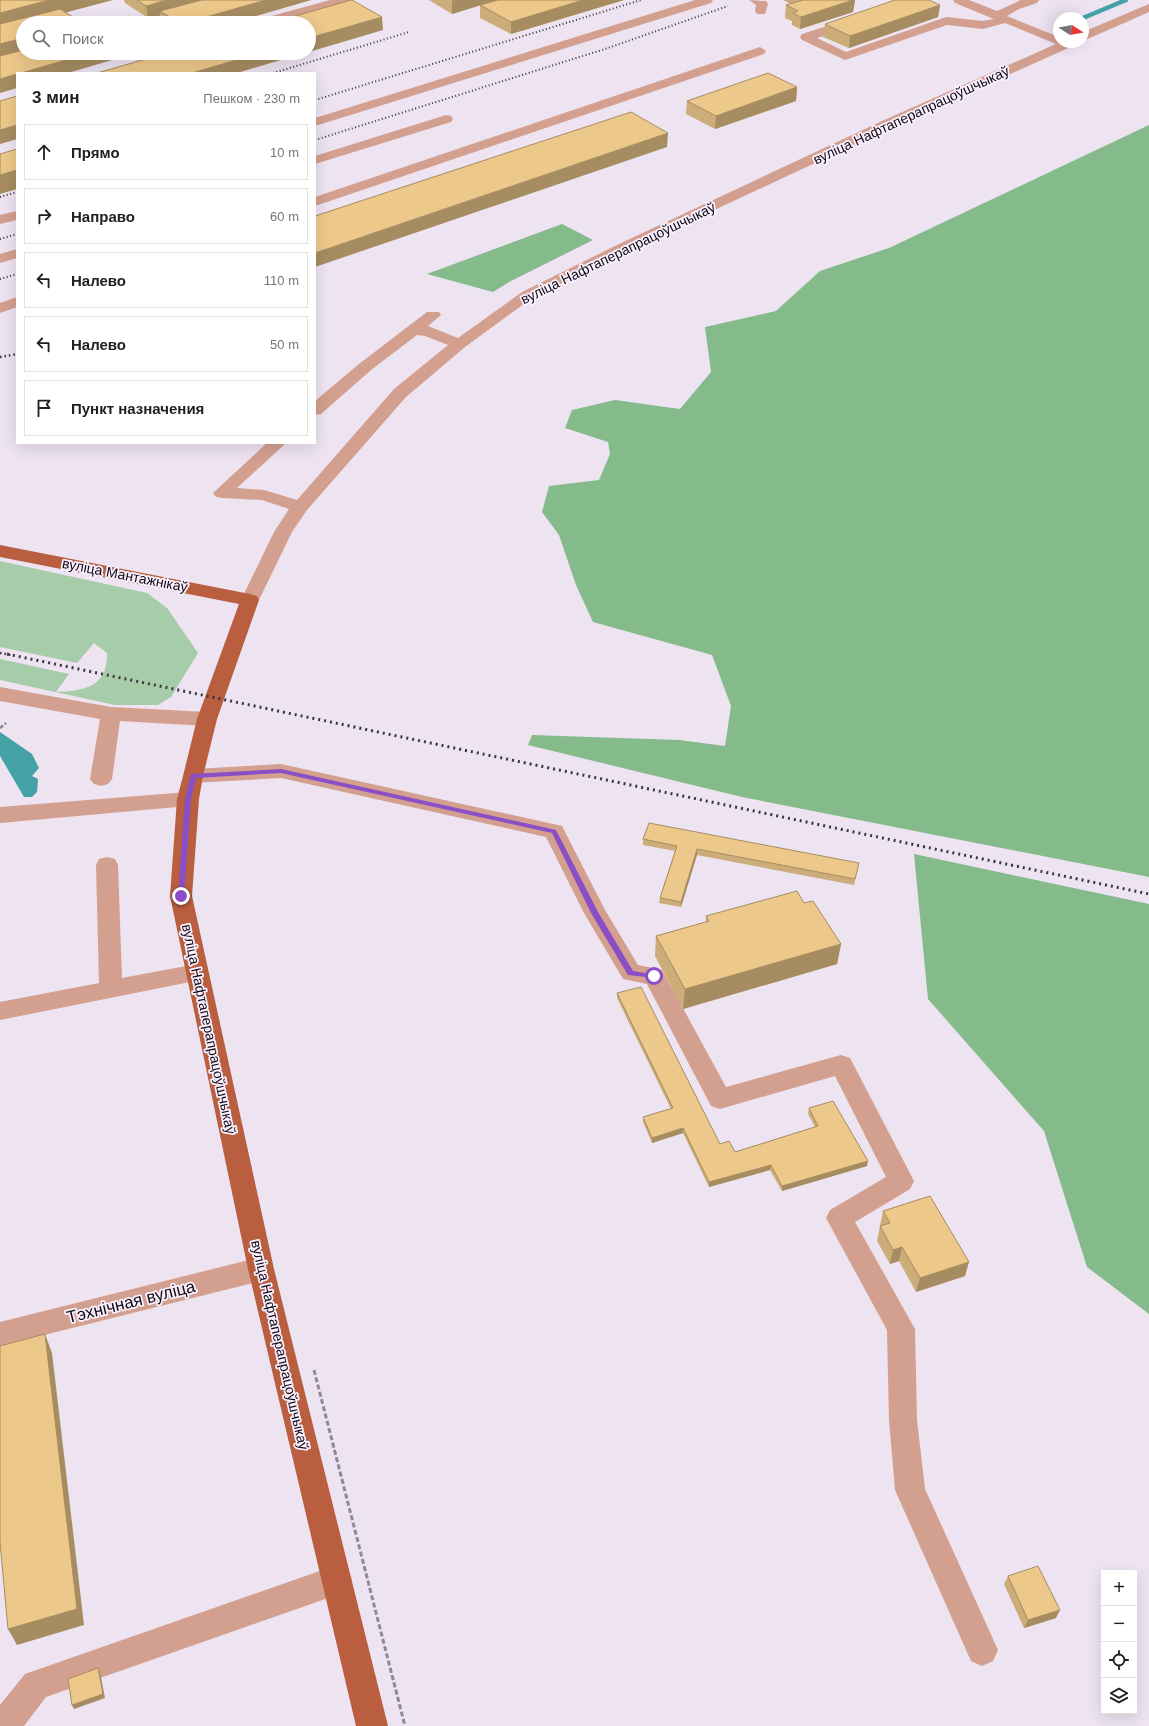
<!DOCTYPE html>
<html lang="ru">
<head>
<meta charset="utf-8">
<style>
	:root { --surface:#fff; --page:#f2f2f2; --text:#202124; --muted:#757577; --line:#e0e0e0 }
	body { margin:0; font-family:Arial,sans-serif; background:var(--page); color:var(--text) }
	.controls { position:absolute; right:12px; bottom:12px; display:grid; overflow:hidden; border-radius:0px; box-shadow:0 4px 16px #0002 }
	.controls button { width:36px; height:36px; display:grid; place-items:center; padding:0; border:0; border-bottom:1px solid var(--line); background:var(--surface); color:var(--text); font:20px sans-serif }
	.compass { position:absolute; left:1053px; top:12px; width:36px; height:36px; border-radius:50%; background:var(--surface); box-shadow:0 4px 16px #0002; rotate:101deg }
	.stop { position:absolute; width:12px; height:12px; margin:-9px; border:3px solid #8a4fc6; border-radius:50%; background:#fff }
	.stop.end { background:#8a4fc6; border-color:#fff; box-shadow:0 1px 4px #0008 }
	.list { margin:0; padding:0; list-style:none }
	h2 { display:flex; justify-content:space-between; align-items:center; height:52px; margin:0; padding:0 16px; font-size:17px }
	h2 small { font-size:13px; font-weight:400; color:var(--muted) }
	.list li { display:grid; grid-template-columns:26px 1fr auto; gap:12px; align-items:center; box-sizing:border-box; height:56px; margin:0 8px 8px; padding:0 8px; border:1px solid var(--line); border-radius:0px }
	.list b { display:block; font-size:15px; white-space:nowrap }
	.list em { font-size:13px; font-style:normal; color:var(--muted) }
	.icon { flex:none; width:22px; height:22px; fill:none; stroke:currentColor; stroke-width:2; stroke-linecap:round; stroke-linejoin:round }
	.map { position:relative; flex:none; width:1149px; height:1726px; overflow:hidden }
	.search { position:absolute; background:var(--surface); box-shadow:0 4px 16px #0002; left:16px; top:16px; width:300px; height:44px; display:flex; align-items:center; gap:10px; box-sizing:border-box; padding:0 14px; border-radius:22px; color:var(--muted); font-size:15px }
	.panel { position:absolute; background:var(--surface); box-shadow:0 4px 16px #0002; left:16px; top:72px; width:300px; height:372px; border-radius:0px }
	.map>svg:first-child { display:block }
	.green { fill:#a7ccaa }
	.forest { fill:#85ba8a }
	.water { fill:#44a2a7 }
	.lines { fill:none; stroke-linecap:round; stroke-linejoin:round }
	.stream { stroke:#44a2a7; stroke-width:4.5 }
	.path-far1 { stroke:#908993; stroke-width:2.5; stroke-dasharray:4 2; stroke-linecap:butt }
	.path { stroke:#908993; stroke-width:3; stroke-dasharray:5 2.5; stroke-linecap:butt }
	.minor { fill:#d39f8e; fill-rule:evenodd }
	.major { fill:#b95e3f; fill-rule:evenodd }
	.rail-far2 { stroke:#3b363c; stroke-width:2; stroke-dasharray:1 2.5; stroke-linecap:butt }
	.rail-far1 { stroke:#3b363c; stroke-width:2.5; stroke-dasharray:1.5 3; stroke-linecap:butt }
	.rail { stroke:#3b363c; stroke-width:3; stroke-dasharray:2 4; stroke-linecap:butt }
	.wall { fill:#ccac78 }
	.shaded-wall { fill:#a68c61 }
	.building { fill:#edc88b; stroke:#a68c61 }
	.route { fill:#8a4fc6 }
	.labels { text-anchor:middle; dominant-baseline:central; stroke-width:3.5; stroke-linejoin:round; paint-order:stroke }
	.street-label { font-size:14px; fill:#0f0b10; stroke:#fbf0ff }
	.near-street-label { font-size:17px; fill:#0f0b10; stroke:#fbf0ff }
</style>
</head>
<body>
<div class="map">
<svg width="1149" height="1726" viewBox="0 0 1149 1726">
	<rect width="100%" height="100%" fill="#ede3f1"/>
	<path class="green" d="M0,561L147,593L167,608L198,653L171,697L158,705H115L0,680V659L69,674L56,692C84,691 108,687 107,653L94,643L77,663L0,647Z"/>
	<g class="forest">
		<polygon points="1149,125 1149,877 742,797 528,745 532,735 679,740 725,746 731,706 712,655 593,622 576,585 559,535 542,512 549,486 599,480 610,454 608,442 565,428 572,410 615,400 680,409 711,372 705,327 776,311 820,271 889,248"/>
		<polygon points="562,224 593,240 511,281 493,292 427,274"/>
		<polygon points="914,854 1149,904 1149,1314 1087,1267 1044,1131 928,999"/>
	</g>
	<polygon class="water" points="0,732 32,754 39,768 32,776 38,779 37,792 32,797 24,797 0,756"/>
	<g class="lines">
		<polyline class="stream" points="1083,18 1126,0"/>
		<polyline class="path-far1" points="0,728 6,723"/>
		<polyline class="path" points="314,1370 405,1726"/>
		<g class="minor">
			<polygon points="330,0 349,0 347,3 275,23 255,23 257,20"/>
			<polygon points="695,0 713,0 711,3 315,126 315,118"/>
			<polygon points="749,0 766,1 768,4 765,14 757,14 755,11 756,5"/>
			<polygon points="953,0 969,0 997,11 1021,0 1039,0 1037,3 1019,9 1007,16 1059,37 1059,42 1077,42 1075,45 892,127 629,250 532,298 465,347 406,397 307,510 292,532 257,604 250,606 243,604 241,600 274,532 289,509 262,500 222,498 216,497 213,493 267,443 286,443 237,488 264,490 297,500 394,389 448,345 425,336 417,335 371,370 321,414 315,415 315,401 359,364 427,312 439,312 441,315 428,326 458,338 522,292 619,244 882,121 1056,44 1005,23 983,29 947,25 845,60 802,40 800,37 802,34 849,19 857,19 859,22 857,25 817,38 846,52 946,17 983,21 994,19 955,3"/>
			<polygon points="1149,4 1149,12 1083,41 1083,32"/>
			<polygon points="760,47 766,51 764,54 315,206 315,197"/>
			<polygon points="446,115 451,116 453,119 451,122 315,164 315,156"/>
			<polygon points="17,211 17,220 0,224 0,215"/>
			<polygon points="17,249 17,258 0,263 0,254"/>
			<polygon points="17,297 17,307 0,313 0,303"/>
			<polygon points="0,687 111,707 207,712 214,714 217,719 214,724 207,726 120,721 112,779 108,784 101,786 94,784 90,779 100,719 0,701"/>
			<polygon points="281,764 562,826 605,910 638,965 662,970 726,1087 841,1055 850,1058 914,1181 910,1189 855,1222 915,1329 917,1420 925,1489 998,1650 993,1661 982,1666 971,1661 895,1490 889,1420 887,1330 826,1218 830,1210 886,1177 835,1076 720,1109 711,1106 647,984 623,979 584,913 546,837 281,778 193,783 186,781 183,776 186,771 193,769"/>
			<polygon points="188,792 196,794 199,799 196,804 188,806 0,823 0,807"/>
			<polygon points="107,857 115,859 118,865 122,978 197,964 205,967 209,973 205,979 0,1020 0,1002 99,983 96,865 99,859"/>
			<polygon points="261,1257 270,1261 274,1269 270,1277 261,1281 0,1346 0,1322"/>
			<polygon points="337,1565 348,1569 352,1580 348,1591 46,1697 24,1726 0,1726 0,1705 25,1674"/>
		</g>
		<polygon class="major" points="0,545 250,594 257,596 259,600 217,719 203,776 199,799 192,896 274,1269 388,1726 356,1726 248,1269 170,896 177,799 183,776 197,719 239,604 0,557"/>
		<g class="rail-far2">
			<polyline points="135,23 171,13"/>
			<polyline points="273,73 409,32"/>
			<polyline points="315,100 641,0"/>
			<polyline points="315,140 605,49 728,6"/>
			<polyline points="0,197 17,192"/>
			<polyline points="0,239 17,234"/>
			<polyline points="0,279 17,274"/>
		</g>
		<g class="rail-far1">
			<polyline points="0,357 17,354"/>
			<polyline points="0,653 11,655"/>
		</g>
		<polyline class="rail" points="7,654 1149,894"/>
	</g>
	<g class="wall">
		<polygon points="124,0 311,0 231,23 162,23 161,15 148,18 125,3"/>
		<polygon points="429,0 624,0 511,34 480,18 480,5 452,14"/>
		<polygon points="783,0 855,0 853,12 800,29 792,25 792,21 785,18 786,5 791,4"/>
		<polygon points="940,5 938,17 849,48 823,37 825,24"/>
		<polygon points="797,87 796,101 715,129 686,114 687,101"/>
		<polygon points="643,839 858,868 854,885 697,855 681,907 659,903 660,898 675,851 643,845"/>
		<polygon points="804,903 841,944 837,964 683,1009 655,956 656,936 706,922 706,916"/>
		<polygon points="617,993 720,1144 735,1152 815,1127 808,1114 809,1108 867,1166 782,1191 770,1170 709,1187 683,1133 652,1143 643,1122 643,1117 671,1109 617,998"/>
		<polygon points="883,1211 965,1276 916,1292 899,1261 890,1264 877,1241"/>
		<polygon points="1008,1576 1056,1618 1024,1628 1004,1584"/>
	</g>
	<g class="shaded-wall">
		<polygon points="49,0 113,0 0,30 0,13"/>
		<polygon points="167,0 214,0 160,11 161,15 148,18 146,6"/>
		<polygon points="266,0 311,0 231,23 185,23"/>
		<polygon points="455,0 498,0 452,14 452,1"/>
		<polygon points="583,0 624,0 511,34 511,22"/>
		<polygon points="853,0 855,0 853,12 800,29 801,17"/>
		<polygon points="940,5 938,17 849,48 850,36"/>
		<polygon points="382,17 383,30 309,52 309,38"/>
		<polygon points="23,38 23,51 0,58 0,44"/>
		<polygon points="90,53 136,53 68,73 21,73"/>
		<polygon points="260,53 304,53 237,73 192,73"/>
		<polygon points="17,74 17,88 0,93 0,79"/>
		<polygon points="797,87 796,101 715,129 716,116"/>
		<polygon points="17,125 17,139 0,144 0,130"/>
		<polygon points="668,133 667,147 315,267 315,253"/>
		<polygon points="17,170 17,189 0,194 0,175"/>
		<polygon points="697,849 697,855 681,907 681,902"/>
		<polygon points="841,944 837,964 683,1009 685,989"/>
		<polygon points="683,1128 683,1133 652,1143 652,1138"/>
		<polygon points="868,1161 867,1166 782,1191 782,1186"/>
		<polygon points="771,1165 770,1170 709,1187 709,1182"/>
		<polygon points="902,1247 899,1261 890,1264 893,1250"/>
		<polygon points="969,1262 965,1276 916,1292 920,1278"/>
		<polygon points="45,1334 52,1353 84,1625 17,1645 8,1629"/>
		<polygon points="1060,1610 1056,1618 1024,1628 1028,1620"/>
		<polygon points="98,1668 100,1672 105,1698 74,1709 72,1705"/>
	</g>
	<g class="building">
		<polygon points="0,0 49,0 0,13"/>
		<polygon points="137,0 167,0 146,6"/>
		<polygon points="202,0 266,0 185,23 179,23 160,11"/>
		<polygon points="351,0 352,0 382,17 309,38 309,23 271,23"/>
		<polygon points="498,0 583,0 511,22 480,5"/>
		<polygon points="803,0 853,0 801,17 793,13 798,11 786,5"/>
		<polygon points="895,0 929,0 940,5 850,36 825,24"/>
		<polygon points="60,9 81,22 78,23 23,23 23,38 0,44 0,24"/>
		<polygon points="23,50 23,53 90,53 21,73 17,73 17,74 0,79 0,56"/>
		<polygon points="167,53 260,53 192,73 97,73"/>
		<polygon points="768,73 797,87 716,116 687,101"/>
		<polygon points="17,96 17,125 0,130 0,101"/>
		<polygon points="631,112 668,133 315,253 315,216"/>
		<polygon points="17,149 17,170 0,175 0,154"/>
		<polygon points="649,823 859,863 855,879 697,849 681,902 660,898 677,846 643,839"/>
		<polygon points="797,891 804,903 813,901 841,944 685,989 656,936 709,921 706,916"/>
		<polygon points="641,987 720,1144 729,1141 735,1152 818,1126 809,1108 833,1101 868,1161 782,1186 771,1165 709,1182 683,1128 652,1138 643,1117 673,1108 617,993"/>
		<polygon points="930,1196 969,1262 920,1278 902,1247 893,1250 880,1226 890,1223 883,1211"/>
		<polygon points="45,1334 77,1609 8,1629 0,1542 0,1346"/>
		<polygon points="1038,1566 1060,1610 1028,1620 1008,1576"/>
		<polygon points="98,1668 103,1694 72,1705 68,1679"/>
	</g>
	<polygon class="route" points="281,769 556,830 598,912 633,971 656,975 656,978 628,975 591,913 552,833 281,773 196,778 191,799 184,896 178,897 185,799 191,774"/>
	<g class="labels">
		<g class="street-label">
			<text transform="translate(911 115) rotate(-25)">вуліца Нафтаперапрацоўшчыкаў</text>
			<text transform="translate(618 253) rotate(-26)">вуліца Нафтаперапрацоўшчыкаў</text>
			<text transform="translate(125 575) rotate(11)">вуліца Мантажнікаў</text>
			<text transform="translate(209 1029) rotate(78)">вуліца Нафтаперапрацоўшчыкаў</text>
			<text transform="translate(280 1345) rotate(77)">вуліца Нафтаперапрацоўшчыкаў</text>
		</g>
		<g class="near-street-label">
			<text transform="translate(131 1302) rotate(-14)">Тэхнічная вуліца</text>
		</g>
	</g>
</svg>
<div class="controls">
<button>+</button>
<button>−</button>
<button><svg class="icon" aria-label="locate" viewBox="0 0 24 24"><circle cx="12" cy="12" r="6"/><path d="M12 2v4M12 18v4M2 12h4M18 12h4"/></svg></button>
<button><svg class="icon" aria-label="layers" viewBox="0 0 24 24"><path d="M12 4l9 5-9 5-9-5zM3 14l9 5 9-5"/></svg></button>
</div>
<svg class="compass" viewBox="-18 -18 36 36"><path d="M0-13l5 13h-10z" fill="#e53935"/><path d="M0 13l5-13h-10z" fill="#757577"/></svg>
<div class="stop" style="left:654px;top:976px"></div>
<div class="stop end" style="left:181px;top:896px"></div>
<div class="search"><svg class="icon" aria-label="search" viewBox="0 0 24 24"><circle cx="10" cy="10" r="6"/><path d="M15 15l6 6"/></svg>Поиск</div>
<section class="panel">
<h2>3 мин<small>Пешком · 230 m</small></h2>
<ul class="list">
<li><svg class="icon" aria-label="ahead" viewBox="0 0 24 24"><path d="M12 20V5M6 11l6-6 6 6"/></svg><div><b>Прямо</b></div><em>10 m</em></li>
<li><svg class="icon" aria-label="right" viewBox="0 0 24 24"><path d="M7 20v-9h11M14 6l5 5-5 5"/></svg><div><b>Направо</b></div><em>60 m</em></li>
<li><svg class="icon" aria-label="left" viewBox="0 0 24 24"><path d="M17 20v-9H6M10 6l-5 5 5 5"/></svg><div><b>Налево</b></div><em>110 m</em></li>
<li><svg class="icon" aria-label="left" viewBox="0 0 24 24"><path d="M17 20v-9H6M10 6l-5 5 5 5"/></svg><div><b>Налево</b></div><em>50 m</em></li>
<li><svg class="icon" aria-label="arrive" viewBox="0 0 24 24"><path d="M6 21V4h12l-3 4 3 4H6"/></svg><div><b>Пункт назначения</b></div></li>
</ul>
</section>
</div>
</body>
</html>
